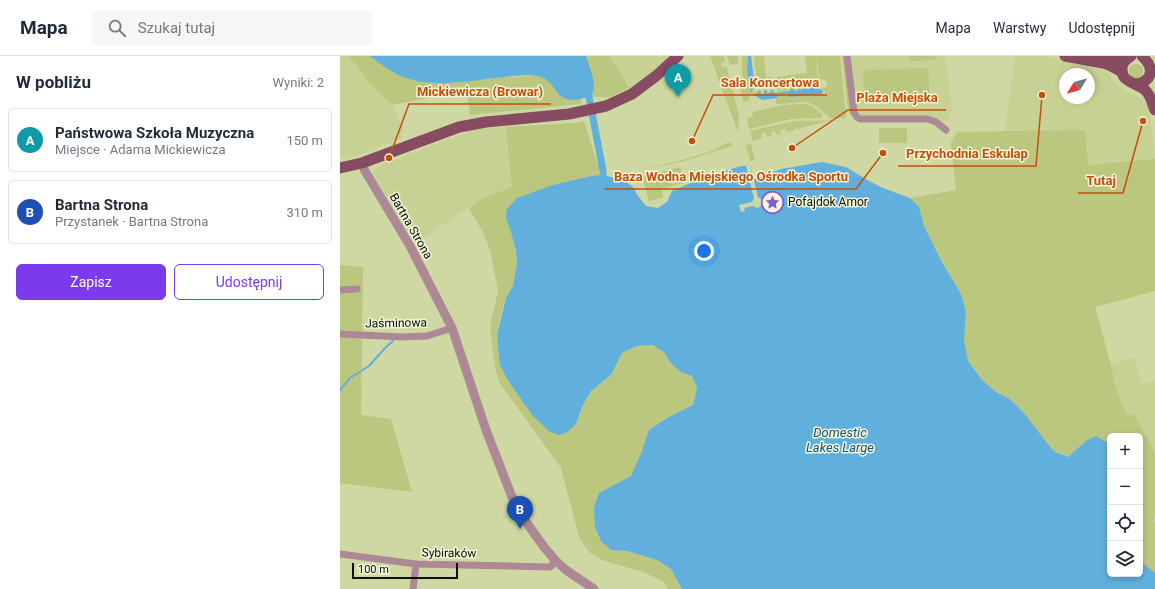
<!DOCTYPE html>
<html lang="pl">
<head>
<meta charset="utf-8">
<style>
	:root { --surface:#fff; --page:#f6f6f7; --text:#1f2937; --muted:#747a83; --line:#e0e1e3; --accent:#7c3aed }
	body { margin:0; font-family:Roboto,sans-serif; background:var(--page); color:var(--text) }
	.controls { position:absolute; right:12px; bottom:12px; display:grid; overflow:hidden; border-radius:6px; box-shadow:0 2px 6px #0003 }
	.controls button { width:36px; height:36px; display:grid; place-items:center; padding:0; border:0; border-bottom:1px solid var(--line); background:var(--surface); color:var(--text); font:20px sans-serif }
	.compass { position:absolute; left:719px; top:12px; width:36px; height:36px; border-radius:50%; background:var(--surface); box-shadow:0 2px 6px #0003; rotate:233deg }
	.scale { position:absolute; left:12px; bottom:10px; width:106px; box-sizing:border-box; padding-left:4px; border:2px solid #0c0e00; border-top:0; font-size:11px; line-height:14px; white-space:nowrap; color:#0c0e00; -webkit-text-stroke:3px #f1f6da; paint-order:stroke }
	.you { position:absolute; left:364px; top:195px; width:14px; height:14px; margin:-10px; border:3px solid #fff; border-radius:50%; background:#1a73e8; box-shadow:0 0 0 6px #1a73e833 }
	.badge { display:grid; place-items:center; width:26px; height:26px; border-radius:50%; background:var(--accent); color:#fff; font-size:13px; font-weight:700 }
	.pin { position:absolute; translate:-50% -33px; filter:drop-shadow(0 1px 2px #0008) }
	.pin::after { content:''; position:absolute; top:21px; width:14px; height:12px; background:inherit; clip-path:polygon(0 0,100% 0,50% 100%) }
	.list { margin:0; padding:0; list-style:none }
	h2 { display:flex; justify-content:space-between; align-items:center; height:52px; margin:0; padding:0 16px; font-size:17px }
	h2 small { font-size:13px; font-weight:400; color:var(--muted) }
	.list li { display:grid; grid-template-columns:26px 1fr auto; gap:12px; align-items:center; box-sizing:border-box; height:64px; margin:0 8px 8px; padding:0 8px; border:1px solid var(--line); border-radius:6px }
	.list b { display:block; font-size:15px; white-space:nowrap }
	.list p { margin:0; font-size:13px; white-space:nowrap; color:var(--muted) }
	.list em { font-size:13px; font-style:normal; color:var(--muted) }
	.actions { display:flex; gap:8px; padding:12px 16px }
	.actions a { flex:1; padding:9px 0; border:1px solid var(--accent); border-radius:6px; text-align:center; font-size:14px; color:var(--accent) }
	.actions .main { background:var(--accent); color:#fff }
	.icon { flex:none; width:22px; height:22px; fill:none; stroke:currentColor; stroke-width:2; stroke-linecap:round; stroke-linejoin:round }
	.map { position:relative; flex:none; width:815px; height:533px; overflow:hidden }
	header { display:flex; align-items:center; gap:24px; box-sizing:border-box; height:56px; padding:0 20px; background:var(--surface); border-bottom:1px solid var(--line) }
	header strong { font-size:19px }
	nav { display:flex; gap:22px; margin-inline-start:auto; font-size:14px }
	.search { width:280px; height:36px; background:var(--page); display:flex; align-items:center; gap:10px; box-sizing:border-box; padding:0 14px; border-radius:6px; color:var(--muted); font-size:15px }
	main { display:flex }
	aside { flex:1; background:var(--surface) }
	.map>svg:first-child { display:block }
	.built { fill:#c7d193; fill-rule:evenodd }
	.green { fill:#bbc67f }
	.water { fill:#60afdc }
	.pier { fill:#cfd8a2 }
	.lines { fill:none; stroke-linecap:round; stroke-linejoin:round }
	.stream { stroke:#60afdc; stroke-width:2 }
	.canal { stroke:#60afdc; stroke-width:7 }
	.minor { stroke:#ac8995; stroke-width:7 }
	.tertiary { stroke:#ac8995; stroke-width:9 }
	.primary { stroke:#874b62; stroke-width:11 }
	.labels { text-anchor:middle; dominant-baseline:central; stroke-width:3; stroke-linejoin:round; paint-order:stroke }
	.poi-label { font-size:12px; fill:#0c0e00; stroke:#f1f6da; text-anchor:start }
	.street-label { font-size:12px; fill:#0c0e00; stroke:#f1f6da }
	.water-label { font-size:13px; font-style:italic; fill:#175473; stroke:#f1f6da }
	.leader { fill:none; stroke:#c74e0a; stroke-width:1.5 }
	.callout-dot { fill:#c74e0a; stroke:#f1f6da; stroke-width:1.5 }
	.callout-label { font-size:13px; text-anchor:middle; font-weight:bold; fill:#c74e0a; stroke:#f1f6da; stroke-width:3; stroke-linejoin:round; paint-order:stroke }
</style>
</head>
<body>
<header>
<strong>Mapa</strong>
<div class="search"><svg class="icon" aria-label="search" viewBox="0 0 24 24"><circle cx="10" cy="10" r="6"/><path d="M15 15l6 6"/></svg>Szukaj tutaj</div>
<nav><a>Mapa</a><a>Warstwy</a><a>Udostępnij</a></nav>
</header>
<main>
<aside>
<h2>W pobliżu<small>Wyniki: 2</small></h2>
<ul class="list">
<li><span class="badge" style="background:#0f9aa8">A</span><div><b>Państwowa Szkoła Muzyczna</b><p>Miejsce · Adama Mickiewicza</p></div><em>150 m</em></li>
<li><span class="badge" style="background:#1a4fb4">B</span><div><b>Bartna Strona</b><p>Przystanek · Bartna Strona</p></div><em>310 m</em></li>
</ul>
<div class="actions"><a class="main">Zapisz</a><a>Udostępnij</a></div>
</aside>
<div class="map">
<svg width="815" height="533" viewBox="0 0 815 533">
	<rect width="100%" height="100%" fill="#cfd8a2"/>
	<g class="built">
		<polygon points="0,0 9,0 28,26 52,49 65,76 60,77 62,82 16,100 0,102"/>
		<polygon points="269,0 329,0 292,38 281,16"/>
		<polygon points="510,0 605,0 612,54 609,64 600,65 591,59 517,59"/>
		<path d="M675,0H704L766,15L779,31L805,45L809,51L815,103L748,109L665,75ZM725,18H749V42H725Z"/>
		<polygon points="166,71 172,131 139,144 75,188 32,115 42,109 96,88 137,73"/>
		<polygon points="794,301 802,328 815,324 815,399 799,368 786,359 776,332 771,309"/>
	</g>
	<g class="green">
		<polygon points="9,0 30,0 60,19 91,27 110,27 164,21 197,20 204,22 210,26 229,44 241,43 241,48 130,59 127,38 108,38 52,49 28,26"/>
		<polygon points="246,0 269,0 281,16 289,32 271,41 251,41 253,38"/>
		<polygon points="370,0 379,0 380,1 384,0 385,5 381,7 382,11 387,10 388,17 387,19 389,20 399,59 398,76"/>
		<polygon points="387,0 398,0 398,8 390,9"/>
		<polygon points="402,0 408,0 407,15 411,38 409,42 409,45 403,46 399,28 404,26 402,18"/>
		<polygon points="411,0 415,32 413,33 414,36 415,37 418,34 421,34 421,37 423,37 423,34 427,33 428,36 430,36 430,33 433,33 434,36 436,36 436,37 414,39 412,37 413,33 415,32"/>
		<polygon points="414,0 424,0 426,21 431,21 431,26 436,25 436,21 467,17 465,0 476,0 478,24 477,26 441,30 440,27 438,27 438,30 417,32"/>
		<path d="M476,0H500L506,62H490L476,50L467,46L436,48V42H437L439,38H448L450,41L477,38L483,40L485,38L484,35L476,29L470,30L469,33H466L465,31L464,34H460L458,31V34L438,36L437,32H440V34H442V32L447,31V34H449L450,31H455V34H457V30H460L461,33H463L462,30L466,29L467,32H469V29L478,28L480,32C485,33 487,31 487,26L485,24L480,23Z"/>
		<polygon points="502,0 504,0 511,58 508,55"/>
		<polygon points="569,0 596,0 596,4 570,5"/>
		<circle cx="796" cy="15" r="7"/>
		<polygon points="588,12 590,44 524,46 523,14"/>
		<path d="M465,48C472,50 479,53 482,59L481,62L451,63L409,73L407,62L413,61L412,56L442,49Z"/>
		<polygon points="506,64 487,65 458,73 457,71 455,72 455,74 446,76 445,72 440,74 441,77 437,79 435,75 431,76 432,80 427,81 426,77 421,78 422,82 413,85 410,75 454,65"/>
		<path d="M244,65L261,119L251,120L213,129L166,162C175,183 181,206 173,229C172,234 167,238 166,243C161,254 160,267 157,279L236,368L242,351L251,335L271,319L282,297L297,290L313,289L326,298L329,305L339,315L352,319L357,332L353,349L327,362L309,374L302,395L291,420L274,429L255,471L261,485L271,494L287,495L317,504L331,513L342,533H328L323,525L303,516L262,504L249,496L239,481L221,412L159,326L155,312L150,270L158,235L150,194L143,176L129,153L139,144L172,131L166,71L236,67Z"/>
		<rect x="539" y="72" width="28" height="15"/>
		<polygon points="745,74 748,109 815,103 815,235 755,251 771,309 776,332 786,358 794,359 809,385 815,399 815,457 814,463 815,468 815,517 800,505 800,380 770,380 770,388 756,380 747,384 728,401 715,396 707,387 684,357 670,343 656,336 642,324 628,305 624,285 626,256 621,238 609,218 584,170 579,151 570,142 616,134 611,86 617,76"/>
		<polygon points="391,86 392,90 344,105 294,115 346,103 371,95 387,87"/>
		<polygon points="411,88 415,104 410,105 406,89"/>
		<polygon points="340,111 344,127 321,133 323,141 309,145 302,121"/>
		<polygon points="0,209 23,211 21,359 51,363 72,436 0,427"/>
	</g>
	<g class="water">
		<path d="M30,0H246C250,13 258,29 251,41C243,41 236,46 227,43C214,40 215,23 197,20C183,18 168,21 154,22C124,26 90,32 61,20C50,15 39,7 30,0Z"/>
		<polygon points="408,0 411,0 415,32 413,33 411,38 407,15"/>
		<polygon points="476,29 478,32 483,35 482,39 477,38 450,41 448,38 439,38 437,42 422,44 414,39 420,35 421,38 424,38 424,35 426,34 427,37 430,37 432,34 434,37 450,35 452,32 453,32 455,35 458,34 458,31 460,34 463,34 465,30 466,33 469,33 470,30"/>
		<polygon points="482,106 506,111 529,125 543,132 570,142 579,151 584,170 602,206 621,238 626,256 624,285 628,305 642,324 656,336 670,343 684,357 707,387 715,396 728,401 747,384 756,380 770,388 770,518 800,518 800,505 815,517 815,533 342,533 331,513 317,504 287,495 271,494 261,485 255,471 254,452 259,437 291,420 302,395 309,374 327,362 353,349 357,332 352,320 339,315 329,305 326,298 313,289 297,290 282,297 271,319 251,335 242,351 236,368 227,376 219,379 210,376 193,360 169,326 160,309 157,279 166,242 173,230 177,208 176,194 171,176 166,162 167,153 177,142 213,129 251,120 261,119 260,116 265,114 267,120 285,125 293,131 298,140 306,150 318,152 327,146 332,135 355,125 397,111 410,109 414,123 441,113"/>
	</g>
	<polygon class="pier" points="410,109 418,141 421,143 434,140 435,147 431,148 430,145 422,147 420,151 417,152 413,150 404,152 405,155 401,156 399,149 412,146 414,142 406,110"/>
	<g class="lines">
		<polyline class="stream" points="0,334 10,322 29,310 45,292 53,285"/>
		<polyline class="canal" points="249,41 263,115"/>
		<g class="minor">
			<polyline points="507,0 514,57 517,61 520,63 588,63 596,66 606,74"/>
			<polyline points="0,234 17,233"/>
			<polyline points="0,278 62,281 87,280 112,272"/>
			<polyline points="0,498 76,508 210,511 216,505"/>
			<polyline points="73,533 76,508"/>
		</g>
		<polyline class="tertiary" points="22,107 25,115 70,190 112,272 146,374 172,441 181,459 204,491 216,505 226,514 254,533"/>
		<g class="primary">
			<polyline points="725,0 763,7 769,9 782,16"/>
			<path d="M791,0C786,3 782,6 782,12C780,26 797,27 805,34C811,39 812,47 815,54"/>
			<polyline points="757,1 786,3"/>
			<path d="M796,28C814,25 814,11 802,0"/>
			<polyline points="0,112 22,107 119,71 146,66 229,58 266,50 292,38 316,20 338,0"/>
		</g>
	</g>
	<defs>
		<symbol id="sight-ring" viewBox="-11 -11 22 22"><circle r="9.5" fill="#f1f6da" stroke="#845bd4" stroke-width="1.5"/><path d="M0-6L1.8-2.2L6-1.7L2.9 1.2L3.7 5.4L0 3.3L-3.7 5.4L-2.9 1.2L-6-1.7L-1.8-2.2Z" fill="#845bd4"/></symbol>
	</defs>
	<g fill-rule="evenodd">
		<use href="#sight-ring" x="420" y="134" width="25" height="25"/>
	</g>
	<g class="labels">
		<g class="poi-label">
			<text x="448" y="146">Pofajdok Amor</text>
		</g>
		<g class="street-label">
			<text transform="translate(71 170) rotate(60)">Bartna Strona</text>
			<text transform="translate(56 267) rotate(-1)">Jaśminowa</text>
			<text transform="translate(109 497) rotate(1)">Sybiraków</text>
		</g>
		<g class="water-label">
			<text x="500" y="376">Domestic<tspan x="500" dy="15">Lakes Large</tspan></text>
		</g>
	</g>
	<path class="leader" d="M352 85L373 39H487M49 102L69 48H211M452 92L508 54H606M702 39L696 110H558M543 97L516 133H265M803 65L783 137H738"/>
	<g class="callout-dot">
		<circle cx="352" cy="85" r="4"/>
		<circle cx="49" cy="102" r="4"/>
		<circle cx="452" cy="92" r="4"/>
		<circle cx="702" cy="39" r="4"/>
		<circle cx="543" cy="97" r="4"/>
		<circle cx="803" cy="65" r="4"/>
	</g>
	<g class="callout-label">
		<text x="430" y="31">Sala Koncertowa</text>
		<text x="140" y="40">Mickiewicza (Browar)</text>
		<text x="557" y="46">Plaża Miejska</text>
		<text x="627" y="102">Przychodnia Eskulap</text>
		<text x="391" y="125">Baza Wodna Miejskiego Ośrodka Sportu</text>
		<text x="761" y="129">Tutaj</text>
	</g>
</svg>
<div class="controls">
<button>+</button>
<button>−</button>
<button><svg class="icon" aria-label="locate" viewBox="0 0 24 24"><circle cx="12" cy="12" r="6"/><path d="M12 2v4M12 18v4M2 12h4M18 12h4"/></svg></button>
<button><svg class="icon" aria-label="layers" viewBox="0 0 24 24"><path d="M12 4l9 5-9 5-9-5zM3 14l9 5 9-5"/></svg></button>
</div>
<svg class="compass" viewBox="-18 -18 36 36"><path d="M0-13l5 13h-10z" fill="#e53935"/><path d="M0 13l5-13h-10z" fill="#747a83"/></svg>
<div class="scale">100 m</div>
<div class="you"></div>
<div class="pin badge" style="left:338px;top:41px;background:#0f9aa8">A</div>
<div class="pin badge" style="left:180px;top:473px;background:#1a4fb4">B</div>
</div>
</main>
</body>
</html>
